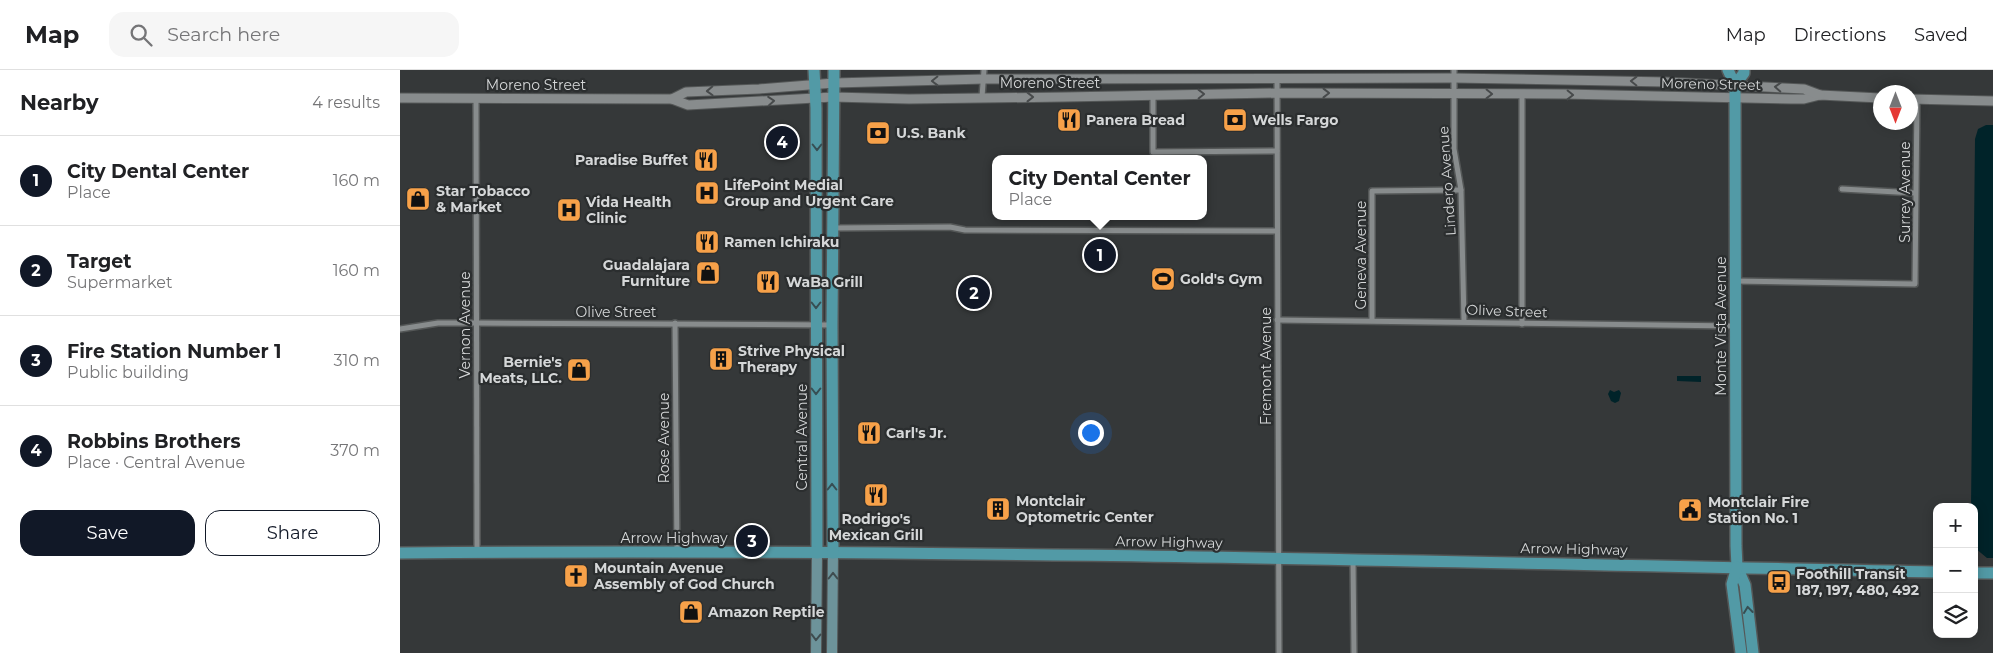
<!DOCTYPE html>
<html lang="en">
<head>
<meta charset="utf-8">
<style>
	:root { --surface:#fff; --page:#f6f6f6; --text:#202124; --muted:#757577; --line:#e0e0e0; --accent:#111827 }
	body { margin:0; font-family:Montserrat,sans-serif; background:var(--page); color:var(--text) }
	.controls { position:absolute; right:15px; bottom:15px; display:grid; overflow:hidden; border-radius:10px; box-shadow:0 2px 12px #0003 }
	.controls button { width:45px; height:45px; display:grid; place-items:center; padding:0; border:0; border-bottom:1px solid var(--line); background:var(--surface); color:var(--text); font:25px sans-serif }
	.compass { position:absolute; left:1473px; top:15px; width:45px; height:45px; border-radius:50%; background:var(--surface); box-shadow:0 2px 12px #0003; rotate:180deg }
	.you { position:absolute; left:690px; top:362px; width:18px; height:18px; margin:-12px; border:4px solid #fff; border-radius:50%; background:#1a73e8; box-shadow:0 0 0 8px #1a73e833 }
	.badge { display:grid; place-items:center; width:32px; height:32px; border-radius:50%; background:var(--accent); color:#fff; font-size:16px; font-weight:700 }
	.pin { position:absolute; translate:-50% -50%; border:2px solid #fff; box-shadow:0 1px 5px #0006 }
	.popup { position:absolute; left:592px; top:85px; width:215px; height:65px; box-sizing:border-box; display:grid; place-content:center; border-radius:10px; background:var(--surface); filter:drop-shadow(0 1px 4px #0005); font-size:16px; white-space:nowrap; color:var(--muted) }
	.popup b { font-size:19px; color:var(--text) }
	.popup::after { content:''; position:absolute; left:50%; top:100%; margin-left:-10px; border:10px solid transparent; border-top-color:var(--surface) }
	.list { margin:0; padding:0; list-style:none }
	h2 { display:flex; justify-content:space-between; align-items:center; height:65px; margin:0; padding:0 20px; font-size:21px }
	h2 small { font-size:16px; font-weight:400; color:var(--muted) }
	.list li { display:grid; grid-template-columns:32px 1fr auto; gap:15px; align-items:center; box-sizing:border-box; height:90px; padding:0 20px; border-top:1px solid var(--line) }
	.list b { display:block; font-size:19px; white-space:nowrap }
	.list p { margin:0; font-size:16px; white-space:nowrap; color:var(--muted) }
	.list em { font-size:16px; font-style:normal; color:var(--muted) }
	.actions { display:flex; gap:10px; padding:15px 20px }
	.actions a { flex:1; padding:11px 0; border:1px solid var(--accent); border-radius:15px; text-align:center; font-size:18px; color:var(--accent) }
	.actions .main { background:var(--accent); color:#fff }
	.icon { flex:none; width:28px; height:28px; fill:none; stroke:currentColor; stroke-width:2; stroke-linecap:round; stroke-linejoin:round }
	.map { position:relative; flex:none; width:1593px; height:583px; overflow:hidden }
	header { display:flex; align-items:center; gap:30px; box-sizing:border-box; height:70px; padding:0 25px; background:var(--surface); border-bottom:1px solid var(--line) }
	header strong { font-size:24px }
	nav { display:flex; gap:28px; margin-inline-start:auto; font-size:18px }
	.search { width:350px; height:45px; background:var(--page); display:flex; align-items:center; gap:12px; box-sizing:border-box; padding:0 18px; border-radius:15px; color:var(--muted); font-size:19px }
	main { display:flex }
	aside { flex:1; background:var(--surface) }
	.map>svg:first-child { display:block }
	.water { fill:#002329 }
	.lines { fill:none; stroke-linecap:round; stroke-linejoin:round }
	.minor-casing { stroke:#545757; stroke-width:8 }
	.tertiary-casing { stroke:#545757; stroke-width:11 }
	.secondary-casing { stroke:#545757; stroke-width:12 }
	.primary-casing { stroke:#545757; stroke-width:14 }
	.minor { stroke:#888c8d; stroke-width:5 }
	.tertiary { stroke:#888c8d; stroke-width:9 }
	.secondary { stroke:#6d939a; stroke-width:10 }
	.primary { stroke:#529aa6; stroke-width:11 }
	.oneway { stroke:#474a4b }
	.oneway2 { stroke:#374e53 }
	.oneway3 { stroke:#3f4c4f }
	.labels { text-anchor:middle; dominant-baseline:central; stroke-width:4.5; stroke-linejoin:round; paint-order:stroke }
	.street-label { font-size:14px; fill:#d5d7d8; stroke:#2b2e2f }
	.poi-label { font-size:14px; font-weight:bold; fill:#d5d7d8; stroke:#2b2e2f; text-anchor:start }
</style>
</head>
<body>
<header>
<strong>Map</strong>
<div class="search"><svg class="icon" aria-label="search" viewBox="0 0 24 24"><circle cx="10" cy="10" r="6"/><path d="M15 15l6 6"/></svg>Search here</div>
<nav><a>Map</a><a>Directions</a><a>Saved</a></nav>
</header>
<main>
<aside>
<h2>Nearby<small>4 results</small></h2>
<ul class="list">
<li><span class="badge">1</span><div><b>City Dental Center</b><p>Place</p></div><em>160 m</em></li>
<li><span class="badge">2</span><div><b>Target</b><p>Supermarket</p></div><em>160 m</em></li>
<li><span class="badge">3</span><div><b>Fire Station Number 1</b><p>Public building</p></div><em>310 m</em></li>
<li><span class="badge">4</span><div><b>Robbins Brothers</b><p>Place · Central Avenue</p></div><em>370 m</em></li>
</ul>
<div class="actions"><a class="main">Save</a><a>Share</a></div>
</aside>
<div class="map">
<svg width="1593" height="583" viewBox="0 0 1593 583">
	<rect width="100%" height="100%" fill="#353839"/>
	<g class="water">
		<polygon points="1586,55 1593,55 1593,488 1587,488 1575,478 1574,437 1571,437 1575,69 1578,59"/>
		<polygon points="1277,306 1301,306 1301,312 1277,311"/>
		<polygon points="1210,320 1214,322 1219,320 1221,323 1219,331 1215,333 1211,331 1208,324"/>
	</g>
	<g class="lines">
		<defs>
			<g id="minor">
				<polyline points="1054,0 1054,79 1061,120 1064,251"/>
				<polyline points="877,8 879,583"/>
				<polyline points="1122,24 1122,254"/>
				<polyline points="753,25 753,82 877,81"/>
				<polyline points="582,27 584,0"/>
				<polyline points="76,28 77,482"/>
				<polyline points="1442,119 1515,123"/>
				<polyline points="433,158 550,157 565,160 877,161"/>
				<polyline points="1335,211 1515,214 1517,29"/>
				<polyline points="877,250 1335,256"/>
				<polyline points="972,250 972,121 1061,120"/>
				<polyline points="275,253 277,482"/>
				<polyline points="0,259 38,253 76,253 431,255"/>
				<polyline points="953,489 954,583"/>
			</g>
			<g id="tertiary">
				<polyline points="0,28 272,29 288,35 433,27 509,29 665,27 878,23 1164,24 1391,29 1404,29 1420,25 1480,28"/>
				<polyline points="272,29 286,22 359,19 434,13 584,9 1054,8 1266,12 1404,19 1420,25"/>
				<polyline points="1510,29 1593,31"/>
			</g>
			<g id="secondary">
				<polyline points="416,583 417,483"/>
				<polyline points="432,583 433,483"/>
			</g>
			<g id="primary">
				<polyline points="414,0 416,38 417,483"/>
				<polyline points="1328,0 1335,15 1336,476 1337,497 1345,515 1353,583"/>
				<polyline points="1335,15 1344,3 1344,0"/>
				<path d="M0,483C512,478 1025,491 1537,502"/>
				<polyline points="433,483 432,255 434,0"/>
				<polyline points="1337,497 1332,514 1341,583"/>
				<polyline points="1574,503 1593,503"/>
			</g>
		</defs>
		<use href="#minor" class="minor-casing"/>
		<use href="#tertiary" class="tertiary-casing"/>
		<use href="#secondary" class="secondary-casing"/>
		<use href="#primary" class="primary-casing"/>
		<use href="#minor" class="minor"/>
		<use href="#tertiary" class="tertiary"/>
		<use href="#secondary" class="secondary"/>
		<use href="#primary" class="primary"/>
	</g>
	<defs><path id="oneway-chevron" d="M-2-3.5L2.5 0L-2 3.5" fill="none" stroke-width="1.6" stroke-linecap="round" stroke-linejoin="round" transform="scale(1.25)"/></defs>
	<g class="oneway">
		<use href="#oneway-chevron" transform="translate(535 11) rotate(179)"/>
		<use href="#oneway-chevron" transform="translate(1234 11) rotate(-179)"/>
		<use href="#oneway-chevron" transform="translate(1378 17) rotate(-177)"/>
		<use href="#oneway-chevron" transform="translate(310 21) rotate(178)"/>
		<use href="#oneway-chevron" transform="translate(926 23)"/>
		<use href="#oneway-chevron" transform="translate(801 24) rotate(-1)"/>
		<use href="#oneway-chevron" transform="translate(1089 24) rotate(1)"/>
		<use href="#oneway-chevron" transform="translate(1170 25) rotate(1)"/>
		<use href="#oneway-chevron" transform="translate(630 27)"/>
		<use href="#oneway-chevron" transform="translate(371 31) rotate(-4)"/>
	</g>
	<g class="oneway2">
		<use href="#oneway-chevron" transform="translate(417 77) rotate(90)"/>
		<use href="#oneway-chevron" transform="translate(416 235) rotate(90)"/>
		<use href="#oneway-chevron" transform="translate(416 321) rotate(90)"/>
		<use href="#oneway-chevron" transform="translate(432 417) rotate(-90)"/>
		<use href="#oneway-chevron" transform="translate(1348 540) rotate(-97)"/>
	</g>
	<g class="oneway3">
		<use href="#oneway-chevron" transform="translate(433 506) rotate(-90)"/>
		<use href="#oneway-chevron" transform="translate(416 567) rotate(91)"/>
	</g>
	<defs>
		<symbol id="restaurant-square" viewBox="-11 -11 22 22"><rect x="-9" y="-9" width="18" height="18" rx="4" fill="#f7a149" stroke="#2b2e2f"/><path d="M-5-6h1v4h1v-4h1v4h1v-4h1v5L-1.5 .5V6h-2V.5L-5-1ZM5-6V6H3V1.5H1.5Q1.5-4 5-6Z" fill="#111"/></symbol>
		<symbol id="bank-square" viewBox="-11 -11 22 22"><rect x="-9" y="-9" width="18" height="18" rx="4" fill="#f7a149" stroke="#2b2e2f"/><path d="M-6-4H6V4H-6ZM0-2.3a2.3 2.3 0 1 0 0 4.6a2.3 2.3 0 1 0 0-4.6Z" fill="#111"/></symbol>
		<symbol id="hospital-square" viewBox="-11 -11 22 22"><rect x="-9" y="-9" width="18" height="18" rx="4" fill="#f7a149" stroke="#2b2e2f"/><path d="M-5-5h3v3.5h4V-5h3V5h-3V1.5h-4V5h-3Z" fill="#111"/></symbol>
		<symbol id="shop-square" viewBox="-11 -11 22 22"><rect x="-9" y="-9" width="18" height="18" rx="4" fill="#f7a149" stroke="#2b2e2f"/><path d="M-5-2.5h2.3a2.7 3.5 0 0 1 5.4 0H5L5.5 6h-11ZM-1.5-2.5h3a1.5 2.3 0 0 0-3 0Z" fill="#111"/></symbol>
		<symbol id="stadium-square" viewBox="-11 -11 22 22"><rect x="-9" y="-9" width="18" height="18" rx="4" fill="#f7a149" stroke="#2b2e2f"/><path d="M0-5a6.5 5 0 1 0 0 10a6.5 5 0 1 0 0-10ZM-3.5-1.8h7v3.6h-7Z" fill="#111"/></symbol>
		<symbol id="building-square" viewBox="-11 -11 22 22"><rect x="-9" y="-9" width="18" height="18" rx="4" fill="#f7a149" stroke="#2b2e2f"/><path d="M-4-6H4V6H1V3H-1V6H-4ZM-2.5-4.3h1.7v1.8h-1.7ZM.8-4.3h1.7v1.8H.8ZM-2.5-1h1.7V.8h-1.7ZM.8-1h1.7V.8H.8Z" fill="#111"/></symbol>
		<symbol id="civic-square" viewBox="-11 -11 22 22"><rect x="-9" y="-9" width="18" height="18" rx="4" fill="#f7a149" stroke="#2b2e2f"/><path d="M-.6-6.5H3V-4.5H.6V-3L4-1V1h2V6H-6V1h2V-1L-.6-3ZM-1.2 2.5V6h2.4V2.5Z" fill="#111"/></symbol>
		<symbol id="church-square" viewBox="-11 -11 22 22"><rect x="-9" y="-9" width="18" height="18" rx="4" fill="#f7a149" stroke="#2b2e2f"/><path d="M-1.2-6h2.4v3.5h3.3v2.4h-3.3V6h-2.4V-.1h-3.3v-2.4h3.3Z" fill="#111"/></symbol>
		<symbol id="bus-square" viewBox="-11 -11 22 22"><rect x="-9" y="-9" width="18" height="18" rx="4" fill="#f7a149" stroke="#2b2e2f"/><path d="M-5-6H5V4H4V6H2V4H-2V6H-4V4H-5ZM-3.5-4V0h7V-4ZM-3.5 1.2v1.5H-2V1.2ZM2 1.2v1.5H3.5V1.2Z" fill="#111"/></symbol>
	</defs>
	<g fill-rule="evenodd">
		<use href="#restaurant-square" x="655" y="36" width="28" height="28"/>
		<use href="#bank-square" x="821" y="36" width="28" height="28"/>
		<use href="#bank-square" x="464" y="49" width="28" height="28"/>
		<use href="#restaurant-square" x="292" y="76" width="28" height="28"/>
		<use href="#hospital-square" x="293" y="109" width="28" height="28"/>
		<use href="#shop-square" x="4" y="115" width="28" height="28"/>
		<use href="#hospital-square" x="155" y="126" width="28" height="28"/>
		<use href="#restaurant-square" x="293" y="158" width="28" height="28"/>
		<use href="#shop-square" x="294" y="189" width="28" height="28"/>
		<use href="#stadium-square" x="749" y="195" width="28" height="28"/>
		<use href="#restaurant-square" x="354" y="198" width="28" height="28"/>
		<use href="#building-square" x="307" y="275" width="28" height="28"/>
		<use href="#shop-square" x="165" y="286" width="28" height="28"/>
		<use href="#restaurant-square" x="455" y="349" width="28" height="28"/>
		<use href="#restaurant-square" x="462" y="411" width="28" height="28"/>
		<use href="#building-square" x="584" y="425" width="28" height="28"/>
		<use href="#civic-square" x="1276" y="426" width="28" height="28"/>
		<use href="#church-square" x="162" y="492" width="28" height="28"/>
		<use href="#bus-square" x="1365" y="498" width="28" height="28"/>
		<use href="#shop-square" x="277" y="528" width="28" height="28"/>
	</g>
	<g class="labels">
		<g class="street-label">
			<text x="650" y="13">Moreno Street</text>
			<text transform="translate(1311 14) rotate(1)">Moreno Street</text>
			<text x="136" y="15">Moreno Street</text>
			<text transform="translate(1047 111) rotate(-94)">Lindero Avenue</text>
			<text transform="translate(1505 122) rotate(-90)">Surrey Avenue</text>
			<text transform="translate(961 185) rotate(-90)">Geneva Avenue</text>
			<text transform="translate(1107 241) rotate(2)">Olive Street</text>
			<text x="216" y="242">Olive Street</text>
			<text transform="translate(65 255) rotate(-90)">Vernon Avenue</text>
			<text transform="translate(1321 256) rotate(-90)">Monte Vista Avenue</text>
			<text transform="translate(866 296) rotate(-90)">Fremont Avenue</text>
			<text transform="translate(402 367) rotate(-90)">Central Avenue</text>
			<text transform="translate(264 368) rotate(-90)">Rose Avenue</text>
			<text x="274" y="468">Arrow Highway</text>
			<text transform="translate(769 472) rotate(1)">Arrow Highway</text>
			<text transform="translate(1174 479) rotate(1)">Arrow Highway</text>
		</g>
		<g class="poi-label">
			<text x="686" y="50">Panera Bread</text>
			<text x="852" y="50">Wells Fargo</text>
			<text x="496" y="63">U.S. Bank</text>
			<text x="288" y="90" text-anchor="end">Paradise Buffet</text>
			<text x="324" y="115">LifePoint Medial<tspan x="324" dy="16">Group and Urgent Care</tspan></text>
			<text x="36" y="121">Star Tobacco<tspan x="36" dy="16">&amp; Market</tspan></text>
			<text x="186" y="132">Vida Health<tspan x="186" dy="16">Clinic</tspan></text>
			<text x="324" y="172">Ramen Ichiraku</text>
			<text x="290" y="195" text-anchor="end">Guadalajara<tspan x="290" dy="16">Furniture</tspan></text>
			<text x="780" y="209">Gold's Gym</text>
			<text x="386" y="212">WaBa Grill</text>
			<text x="338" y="281">Strive Physical<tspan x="338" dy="16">Therapy</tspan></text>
			<text x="162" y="292" text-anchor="end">Bernie's<tspan x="162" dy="16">Meats, LLC.</tspan></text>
			<text x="486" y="363">Carl's Jr.</text>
			<text x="616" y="431">Montclair<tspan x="616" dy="16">Optometric Center</tspan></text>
			<text x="1308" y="432">Montclair Fire<tspan x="1308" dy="16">Station No. 1</tspan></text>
			<text x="476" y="449" text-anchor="middle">Rodrigo's<tspan x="476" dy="16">Mexican Grill</tspan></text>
			<text x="194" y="498">Mountain Avenue<tspan x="194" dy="16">Assembly of God Church</tspan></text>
			<text x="1396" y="504">Foothill Transit<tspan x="1396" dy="16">187, 197, 480, 492</tspan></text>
			<text x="308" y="542">Amazon Reptile</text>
		</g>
	</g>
</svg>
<div class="controls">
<button>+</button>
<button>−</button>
<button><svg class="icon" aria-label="layers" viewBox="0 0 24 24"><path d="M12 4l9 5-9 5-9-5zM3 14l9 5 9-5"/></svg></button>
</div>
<svg class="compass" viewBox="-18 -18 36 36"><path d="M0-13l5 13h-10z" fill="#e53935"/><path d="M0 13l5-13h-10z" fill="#757577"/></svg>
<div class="you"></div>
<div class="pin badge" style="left:700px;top:185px">1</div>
<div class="popup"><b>City Dental Center</b>Place</div>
<div class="pin badge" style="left:574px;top:223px">2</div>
<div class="pin badge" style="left:352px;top:471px">3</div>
<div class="pin badge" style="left:382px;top:72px">4</div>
</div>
</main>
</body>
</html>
